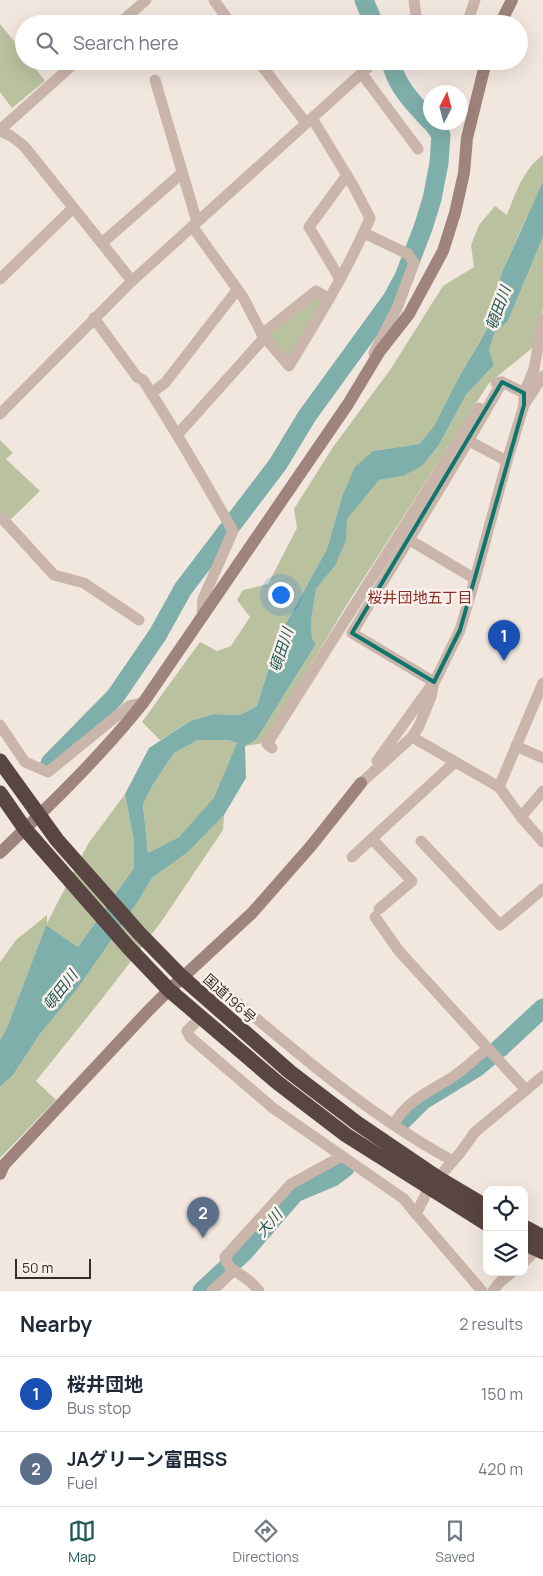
<!DOCTYPE html>
<html lang="en">
<head>
<meta charset="utf-8">
<style>
	:root { --surface:#fff; --page:#f2f2f3; --text:#1f2937; --muted:#747a83; --line:#e0e1e3; --accent:#205955 }
	body { margin:0; font-family:Manrope,"Noto Sans JP",sans-serif; background:var(--page); color:var(--text) }
	.controls { position:absolute; right:15px; bottom:15px; display:grid; overflow:hidden; border-radius:10px; box-shadow:0 5px 20px #0002 }
	.controls button { width:45px; height:45px; display:grid; place-items:center; padding:0; border:0; border-bottom:1px solid var(--line); background:var(--surface); color:var(--text); font:25px sans-serif }
	.compass { position:absolute; left:423px; top:85px; width:45px; height:45px; border-radius:50%; background:var(--surface); box-shadow:0 5px 20px #0002; rotate:6deg }
	.scale { position:absolute; left:15px; bottom:12px; width:76px; box-sizing:border-box; padding-left:5px; border:2px solid #382d2a; border-top:0; font-size:14px; line-height:18px; white-space:nowrap; color:#382d2a; -webkit-text-stroke:4px #faf1ec; paint-order:stroke }
	.you { position:absolute; left:280px; top:594px; width:18px; height:18px; margin:-12px; border:4px solid #fff; border-radius:50%; background:#1a73e8; box-shadow:0 0 0 8px #1a73e833 }
	.badge { display:grid; place-items:center; width:32px; height:32px; border-radius:50%; background:var(--accent); color:#fff; font-size:16px; font-weight:700 }
	.pin { position:absolute; translate:-50% -41px; filter:drop-shadow(0 1px 2px #0008) }
	.pin::after { content:''; position:absolute; top:26px; width:18px; height:15px; background:inherit; clip-path:polygon(0 0,100% 0,50% 100%) }
	.list { margin:0; padding:0; list-style:none }
	h2 { display:flex; justify-content:space-between; align-items:center; height:65px; margin:0; padding:0 20px; font-size:21px }
	h2 small { font-size:16px; font-weight:400; color:var(--muted) }
	.list li { display:grid; grid-template-columns:32px 1fr auto; gap:15px; align-items:center; box-sizing:border-box; height:75px; padding:0 20px; border-top:1px solid var(--line) }
	.list b { display:block; font-size:19px; white-space:nowrap }
	.list p { margin:0; font-size:16px; white-space:nowrap; color:var(--muted) }
	.list em { font-size:16px; font-style:normal; color:var(--muted) }
	.icon { flex:none; width:28px; height:28px; fill:none; stroke:currentColor; stroke-width:2; stroke-linecap:round; stroke-linejoin:round }
	.map { position:relative; flex:none; width:543px; height:1291px; overflow:hidden }
	.search { position:absolute; background:var(--surface); box-shadow:0 5px 20px #0002; left:15px; right:15px; top:15px; height:55px; display:flex; align-items:center; gap:12px; box-sizing:border-box; padding:0 18px; border-radius:28px; color:var(--muted); font-size:19px }
	.sheet { height:215px; background:var(--surface) }
	nav { display:flex; justify-content:space-around; align-items:center; box-sizing:border-box; height:70px; border-top:1px solid var(--line); background:var(--surface); font-size:14px; color:var(--muted) }
	nav a { display:grid; justify-items:center; gap:2px }
	nav .on { color:var(--accent) }
	.map>svg:first-child { display:block }
	.green { fill:#bac19f }
	.water { fill:#7fafaa; fill-rule:evenodd }
	.lines { fill:none; stroke-linecap:round; stroke-linejoin:round }
	.river { stroke:#7fafaa; stroke-width:19 }
	.street { stroke:#cab5ab; stroke-width:11 }
	.secondary { stroke:#9e847c; stroke-width:12 }
	.highway { stroke:#594541; stroke-width:15 }
	.marked { fill:none; stroke:#0f766e; stroke-width:4; stroke-linejoin:round }
	.labels { text-anchor:middle; dominant-baseline:central; stroke-width:5; stroke-linejoin:round; paint-order:stroke }
	.street-label { font-size:14px; fill:#382d2a; stroke:#faf1ec }
	.water-label { font-size:15px; font-style:italic; fill:#205955; stroke:#faf1ec }
	.neighbourhood-label { font-size:15px; fill:#852f25; stroke:#faf1ec }
</style>
</head>
<body>
<div class="map">
<svg width="543" height="1291" viewBox="0 0 543 1291">
	<rect width="100%" height="100%" fill="#f2e7df"/>
	<g class="green">
		<polygon points="0,24 24,53 24,61 30,61 45,81 12,108 0,92"/>
		<path d="M543,155V186L523,225L503,270L492,303L488,326L459,377L434,426L419,444L373,451L342,497L327,549L285,625L269,667L257,706L240,715L214,714L190,721L160,740L142,722L200,642L217,651L231,646L250,617L237,600L243,590L268,584L297,528L294,509L333,447L390,370L443,286L474,267L471,245L479,225L495,206L507,215C515,194 524,168 543,155Z"/>
		<polygon points="543,237 543,308 536,345 489,383 346,606 263,743 245,746 256,740 316,644 312,639 311,621 316,589 335,566 346,517 379,480 403,476 440,443 466,395 494,365 489,350 495,330 508,321"/>
		<polygon points="316,296 325,301 289,361 267,334"/>
		<polygon points="0,440 13,453 6,459 40,491 9,521 0,512"/>
		<polygon points="198,740 228,740 237,743 215,798 179,837 148,853 143,805 152,786 174,753"/>
		<polygon points="125,794 134,841 134,868 78,947 46,925 7,1028 0,1040 0,962 16,940 47,915 47,923 88,844"/>
		<polygon points="224,815 223,830 161,922 101,1000 36,1081 56,1100 0,1158 0,1087 13,1075 40,1034 78,988 135,906 152,878 188,852"/>
	</g>
	<path class="water" d="M543,182V237L508,321L497,331H495L489,350L494,365L466,395L440,443L423,465L403,476L379,480L347,519L346,540L335,566L316,589L311,621L312,639L316,644L256,740L245,746L246,778L224,815L188,852L152,878L135,906L78,988L40,1034L13,1075L0,1087V1040L7,1028L46,925L78,947L134,868V841L125,794L149,748L190,721L214,714L240,715L257,706L269,667L285,625L327,549L342,497L355,467L373,451L419,444L434,426L459,377L488,327L492,303L503,270ZM198,740H228L237,743L214,798L179,837L148,853L143,805L152,786L174,753Z"/>
	<g class="lines">
		<g class="river">
			<polyline points="364,0 374,24"/>
			<path d="M391,61C395,85 414,104 430,121"/>
			<polyline points="50,763 115,697 158,634 183,589 278,464 307,416 392,299 404,277 423,228 432,199 439,163 441,135 432,122"/>
			<polyline points="403,1120 422,1101 476,1068 500,1048 543,1008"/>
			<polyline points="202,1291 244,1252 295,1193 333,1177 345,1168"/>
		</g>
		<g class="street">
			<polyline points="214,0 231,24"/>
			<polyline points="414,0 417,24"/>
			<polyline points="119,24 146,0"/>
			<polyline points="471,24 470,15 475,0"/>
			<polyline points="258,61 306,123"/>
			<polyline points="362,74 418,149"/>
			<polyline points="155,80 197,222"/>
			<polyline points="0,130 77,61"/>
			<polyline points="0,131 11,136 24,146 132,281"/>
			<path d="M192,226L243,297L262,334L289,366C318,318 348,270 370,218L354,187L312,118"/>
			<polyline points="364,233 408,254 414,263 397,308 374,353"/>
			<polyline points="102,243 182,173"/>
			<polyline points="0,279 73,208"/>
			<polyline points="340,279 309,227 347,175"/>
			<path d="M94,318L137,377L143,380C175,430 204,480 233,531L203,599L202,617"/>
			<polyline points="262,334 316,291 329,299"/>
			<polyline points="496,383 502,382 524,393 524,405"/>
			<polyline points="151,393 165,383 237,290"/>
			<polyline points="524,393 534,369 543,319"/>
			<polyline points="0,414 132,281 375,61"/>
			<polyline points="178,434 265,337"/>
			<polyline points="469,441 507,461 475,579"/>
			<polyline points="507,461 524,405 543,376"/>
			<polyline points="0,516 54,575 84,583 139,620"/>
			<polyline points="0,725 25,762 48,772 129,706 143,703"/>
			<polyline points="412,737 499,787 521,817 543,842"/>
			<polyline points="516,746 543,758"/>
			<polyline points="272,748 267,744 479,408"/>
			<polyline points="377,761 436,679 460,630 475,579 408,539"/>
			<path d="M361,783L412,737L419,726L431,697L434,682L352,633C402,549 455,467 502,382"/>
			<polyline points="499,787 543,683"/>
			<polyline points="521,817 543,791"/>
			<polyline points="372,839 412,881 379,909"/>
			<polyline points="421,841 500,925 543,889"/>
			<polyline points="352,857 455,762"/>
			<polyline points="375,917 399,951 526,1090"/>
			<path d="M219,996L225,992C297,1053 370,1116 453,1161"/>
			<polyline points="194,1024 187,1031 190,1037 273,1108 342,1156"/>
			<path d="M394,1124C408,1099 431,1091 454,1076C466,1068 476,1058 487,1049"/>
			<polyline points="524,1262 537,1249"/>
			<polyline points="212,1291 233,1271"/>
			<path d="M259,1291C255,1286 250,1281 244,1277C236,1271 228,1269 225,1257L291,1184L342,1156L404,1199L416,1214"/>
			<polyline points="482,1291 416,1214 429,1188 460,1153 475,1132 543,1076"/>
			<polyline points="493,1291 499,1283 512,1272"/>
		</g>
		<g class="secondary">
			<polyline points="500,24 512,0"/>
			<path d="M0,853C50,805 100,757 143,703L348,404L380,351L409,314L443,251L455,213L464,173L467,138L486,61"/>
			<polyline points="0,1174 4,1165 148,1011 169,990 252,913 311,846 361,783"/>
		</g>
		<g class="highway">
			<polyline points="0,761 57,840 139,933 182,977 290,1072 357,1123 438,1178 487,1207"/>
			<polyline points="0,793 25,829 129,948 169,990 278,1083 346,1135 487,1224"/>
			<polyline points="524,1227 543,1237"/>
			<polyline points="524,1243 543,1252"/>
		</g>
	</g>
	<path class="marked" d="M502,382L524,393V405L460,630L434,682L352,633Z"/>
	<g class="labels">
		<g class="street-label">
			<text transform="translate(230 998) rotate(42)">国道196号</text>
		</g>
		<g class="water-label">
			<text transform="translate(498 308) rotate(-70)">頓田川</text>
			<text transform="translate(281 650) rotate(-72)">頓田川</text>
			<text transform="translate(60 990) rotate(-52)">頓田川</text>
			<text transform="translate(269 1223) rotate(-49)">大川</text>
		</g>
		<g class="neighbourhood-label">
			<text x="420" y="597">桜井団地五丁目</text>
		</g>
	</g>
</svg>
<div class="controls">
<button><svg class="icon" aria-label="locate" viewBox="0 0 24 24"><circle cx="12" cy="12" r="6"/><path d="M12 2v4M12 18v4M2 12h4M18 12h4"/></svg></button>
<button><svg class="icon" aria-label="layers" viewBox="0 0 24 24"><path d="M12 4l9 5-9 5-9-5zM3 14l9 5 9-5"/></svg></button>
</div>
<svg class="compass" viewBox="-18 -18 36 36"><path d="M0-13l5 13h-10z" fill="#e53935"/><path d="M0 13l5-13h-10z" fill="#747a83"/></svg>
<div class="scale">50 m</div>
<div class="you"></div>
<div class="pin badge" style="left:504px;top:661px;background:#1a4fb4">1</div>
<div class="pin badge" style="left:203px;top:1238px;background:#5c6f8a">2</div>
<div class="search"><svg class="icon" aria-label="search" viewBox="0 0 24 24"><circle cx="10" cy="10" r="6"/><path d="M15 15l6 6"/></svg>Search here</div>
</div>
<section class="sheet">
<h2>Nearby<small>2 results</small></h2>
<ul class="list">
<li><span class="badge" style="background:#1a4fb4">1</span><div><b>桜井団地</b><p>Bus stop</p></div><em>150 m</em></li>
<li><span class="badge" style="background:#5c6f8a">2</span><div><b>JAグリーン富田SS</b><p>Fuel</p></div><em>420 m</em></li>
</ul>
</section>
<nav>
<a class="on"><svg class="icon" aria-label="map" viewBox="0 0 24 24"><path d="M3 6l6-2 6 2 6-2v14l-6 2-6-2-6 2zM9 4v14M15 6v14"/></svg>Map</a>
<a><svg class="icon" aria-label="directions" viewBox="0 0 24 24"><path d="M12 3l9 9-9 9-9-9zM9 14v-3h6M13 9l2 2-2 2"/></svg>Directions</a>
<a><svg class="icon" aria-label="saved" viewBox="0 0 24 24"><path d="M7 4h10v16l-5-4-5 4z"/></svg>Saved</a>
</nav>
</body>
</html>
